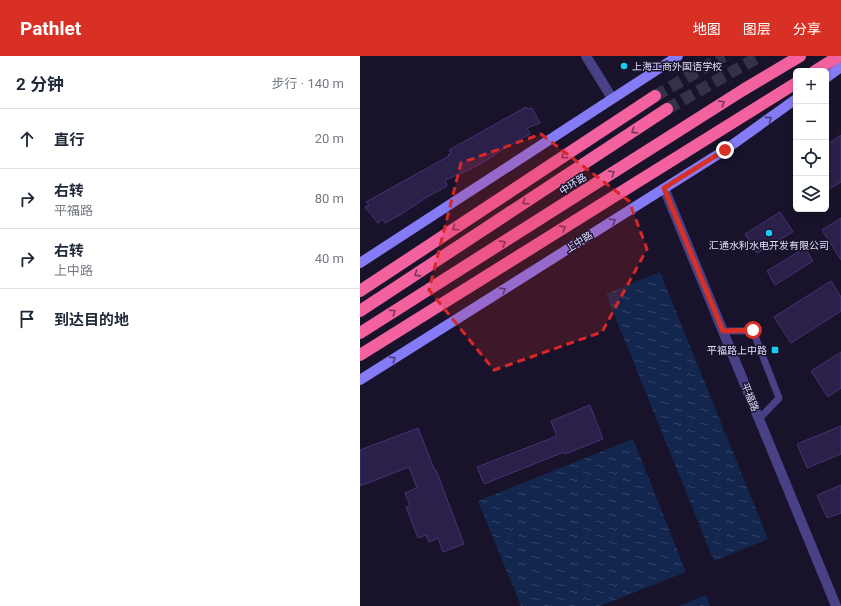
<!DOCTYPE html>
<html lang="zh">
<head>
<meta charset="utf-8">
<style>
	:root { --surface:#fff; --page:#f2f2f3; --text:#1f2937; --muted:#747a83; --line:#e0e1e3; --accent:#d93025 }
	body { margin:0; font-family:Roboto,"Noto Sans SC",sans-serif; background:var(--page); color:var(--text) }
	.controls { position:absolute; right:12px; top:12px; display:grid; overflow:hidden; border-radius:6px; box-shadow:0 2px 6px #0003 }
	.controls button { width:36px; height:36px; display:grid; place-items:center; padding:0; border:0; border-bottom:1px solid var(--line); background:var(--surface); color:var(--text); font:20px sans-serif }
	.stop { position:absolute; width:12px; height:12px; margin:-9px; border:3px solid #d93025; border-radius:50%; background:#fff }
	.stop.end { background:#d93025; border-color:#fff; box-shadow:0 1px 4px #0008 }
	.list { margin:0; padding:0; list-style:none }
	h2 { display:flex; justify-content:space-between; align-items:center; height:52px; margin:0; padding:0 16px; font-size:17px }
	h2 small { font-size:13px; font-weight:400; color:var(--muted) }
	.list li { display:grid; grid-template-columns:26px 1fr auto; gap:12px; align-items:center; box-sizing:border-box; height:60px; padding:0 16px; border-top:1px solid var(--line) }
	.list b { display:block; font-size:15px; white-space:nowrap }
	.list p { margin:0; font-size:13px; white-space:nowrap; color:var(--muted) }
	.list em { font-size:13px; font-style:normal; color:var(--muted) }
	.icon { flex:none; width:22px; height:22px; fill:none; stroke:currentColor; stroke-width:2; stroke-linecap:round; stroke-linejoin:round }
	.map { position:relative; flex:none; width:481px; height:550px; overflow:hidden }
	header { display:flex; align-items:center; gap:24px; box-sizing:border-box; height:56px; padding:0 20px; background:var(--accent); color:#fff }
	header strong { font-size:19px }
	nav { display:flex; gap:22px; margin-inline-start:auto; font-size:14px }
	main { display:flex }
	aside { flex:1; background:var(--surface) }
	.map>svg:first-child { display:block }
	.water { fill:url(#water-ripples) }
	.building { fill:#2b2049; stroke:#443474 }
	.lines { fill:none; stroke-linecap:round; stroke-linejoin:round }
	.highway-tunnel { stroke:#36314a; stroke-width:12; stroke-dasharray:12 6; stroke-linecap:butt }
	.lane { stroke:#484185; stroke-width:7 }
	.street { stroke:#484185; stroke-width:10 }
	.secondary { stroke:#867bf6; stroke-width:10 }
	.highway { stroke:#f4619f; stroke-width:12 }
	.oneway { stroke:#7b365f }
	.oneway2 { stroke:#443d7c }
	.route { stroke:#d93025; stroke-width:5 }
	.marked { fill:#d62828; fill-opacity:0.2; stroke:#d62828; stroke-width:3; stroke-dasharray:8 5; stroke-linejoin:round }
	.poi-dot { fill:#17cdf0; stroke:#18132a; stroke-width:1.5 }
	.labels { text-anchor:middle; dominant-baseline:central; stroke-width:3; stroke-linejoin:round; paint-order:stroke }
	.poi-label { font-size:10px; fill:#e3defd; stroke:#18132a; text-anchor:start }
	.street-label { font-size:10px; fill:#e3defd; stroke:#18132a }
</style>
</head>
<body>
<header>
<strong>Pathlet</strong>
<nav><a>地图</a><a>图层</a><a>分享</a></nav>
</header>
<main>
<aside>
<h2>2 分钟<small>步行 · 140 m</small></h2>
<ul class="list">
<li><svg class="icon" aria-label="ahead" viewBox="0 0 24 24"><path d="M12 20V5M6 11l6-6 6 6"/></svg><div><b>直行</b></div><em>20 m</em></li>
<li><svg class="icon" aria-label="right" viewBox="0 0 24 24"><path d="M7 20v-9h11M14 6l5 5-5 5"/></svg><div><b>右转</b><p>平福路</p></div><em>80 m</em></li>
<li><svg class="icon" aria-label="right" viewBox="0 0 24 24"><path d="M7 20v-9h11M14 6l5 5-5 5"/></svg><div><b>右转</b><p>上中路</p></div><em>40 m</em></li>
<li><svg class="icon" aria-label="arrive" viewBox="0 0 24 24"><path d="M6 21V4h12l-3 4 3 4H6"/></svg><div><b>到达目的地</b></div></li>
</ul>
</aside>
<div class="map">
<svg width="481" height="550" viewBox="0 0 481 550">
	<defs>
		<pattern id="water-ripples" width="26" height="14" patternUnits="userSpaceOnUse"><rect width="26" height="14" fill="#13264e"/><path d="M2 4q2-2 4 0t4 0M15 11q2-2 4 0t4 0" fill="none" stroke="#354568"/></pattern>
	</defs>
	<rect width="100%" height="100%" fill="#18132a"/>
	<g class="water">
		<polygon points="300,216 408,483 354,505 246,238"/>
		<polygon points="273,383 326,516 240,550 161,550 118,445"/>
		<polygon points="346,539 350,550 319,550"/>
	</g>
	<g class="building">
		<polygon points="166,51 168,53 172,52 180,67 167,72 170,78 148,90 122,107 111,113 85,124 87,130 67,141 40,159 25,167 23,163 18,167 5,151 9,149 6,146 89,100 88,99 91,97 89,94"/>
		<polygon points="481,79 481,126 466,135 466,89"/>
		<polygon points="420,156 433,176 397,197 385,178"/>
		<polygon points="481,162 481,204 462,174"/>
		<polygon points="445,192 453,205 415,229 407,215"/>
		<polygon points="471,225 481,241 481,255 431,287 414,261"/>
		<polygon points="481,296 481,332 468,341 451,315"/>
		<polygon points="230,349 243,383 205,398 204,396 124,428 117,411 197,380 191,365"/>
		<polygon points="481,370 481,398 447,412 437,388"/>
		<polygon points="58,372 75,415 76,414 104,488 83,496 78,482 69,486 66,479 58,482 46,451 50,449 45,437 57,432 49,411 0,430 0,394"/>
		<polygon points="481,429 481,457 467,462 457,439"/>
	</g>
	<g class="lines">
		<g class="highway-tunnel">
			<polyline points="295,40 364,0"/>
			<polyline points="307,53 400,0"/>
		</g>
		<polyline class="lane" points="363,275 393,275 419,342 399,363"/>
		<g class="street">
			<polyline points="226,0 252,42"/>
			<polyline points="304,132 476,550"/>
		</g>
		<g class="secondary">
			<polyline points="466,22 481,11"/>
			<polyline points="0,207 318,0"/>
			<polyline points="0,324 365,94 436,43"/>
		</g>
		<g class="highway">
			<polyline points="455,15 479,0"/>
			<polyline points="0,235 295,40"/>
			<polyline points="0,255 307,53"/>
			<polyline points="0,277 383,34 440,0"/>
			<polyline points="0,299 436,27"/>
		</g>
	</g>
	<defs><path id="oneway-chevron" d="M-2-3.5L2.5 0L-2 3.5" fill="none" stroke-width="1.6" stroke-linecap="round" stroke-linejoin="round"/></defs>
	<g class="oneway">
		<use href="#oneway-chevron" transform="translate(362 47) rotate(-32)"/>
		<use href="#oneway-chevron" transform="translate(274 75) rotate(147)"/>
		<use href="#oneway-chevron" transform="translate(204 100) rotate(146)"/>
		<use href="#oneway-chevron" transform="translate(252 117) rotate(-32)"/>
		<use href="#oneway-chevron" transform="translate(165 146) rotate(147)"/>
		<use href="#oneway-chevron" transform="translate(95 172) rotate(146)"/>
		<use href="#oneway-chevron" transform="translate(203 172) rotate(-32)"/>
		<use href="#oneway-chevron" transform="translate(143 187) rotate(-32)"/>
		<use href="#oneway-chevron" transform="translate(57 218) rotate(147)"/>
		<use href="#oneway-chevron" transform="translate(33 256) rotate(-32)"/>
	</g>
	<g class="oneway2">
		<use href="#oneway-chevron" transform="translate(409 63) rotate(-36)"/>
		<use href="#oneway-chevron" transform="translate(253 165) rotate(-32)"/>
		<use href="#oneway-chevron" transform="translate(143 234) rotate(-32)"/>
		<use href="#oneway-chevron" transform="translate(33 303) rotate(-32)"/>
	</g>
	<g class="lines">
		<polyline class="route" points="365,94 304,132 363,275 393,274"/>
	</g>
	<path class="marked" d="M181,78L269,145L287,193L242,276L134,314L69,234L101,107Z"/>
	<g class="poi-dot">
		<circle cx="264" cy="10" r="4"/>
		<circle cx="409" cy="177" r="4"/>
		<rect x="411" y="290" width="8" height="8" rx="2"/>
	</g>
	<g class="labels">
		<g class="poi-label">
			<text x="272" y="10">上海工商外国语学校</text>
			<text x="409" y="189" text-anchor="middle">汇通水利水电开发有限公司</text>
			<text x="407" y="294" text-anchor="end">平福路上中路</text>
		</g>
		<g class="street-label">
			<text transform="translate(213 128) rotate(-32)">中环路</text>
			<text transform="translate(219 186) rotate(-32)">上中路</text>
			<text transform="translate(390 341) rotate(68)">平福路</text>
		</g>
	</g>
</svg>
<div class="controls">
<button>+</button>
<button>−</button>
<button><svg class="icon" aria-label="locate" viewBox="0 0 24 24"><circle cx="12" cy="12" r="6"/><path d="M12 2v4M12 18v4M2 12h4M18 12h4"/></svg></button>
<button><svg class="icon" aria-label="layers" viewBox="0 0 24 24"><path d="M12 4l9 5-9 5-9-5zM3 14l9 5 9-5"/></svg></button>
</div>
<div class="stop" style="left:393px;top:274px"></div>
<div class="stop end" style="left:365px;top:94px"></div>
</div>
</main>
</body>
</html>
